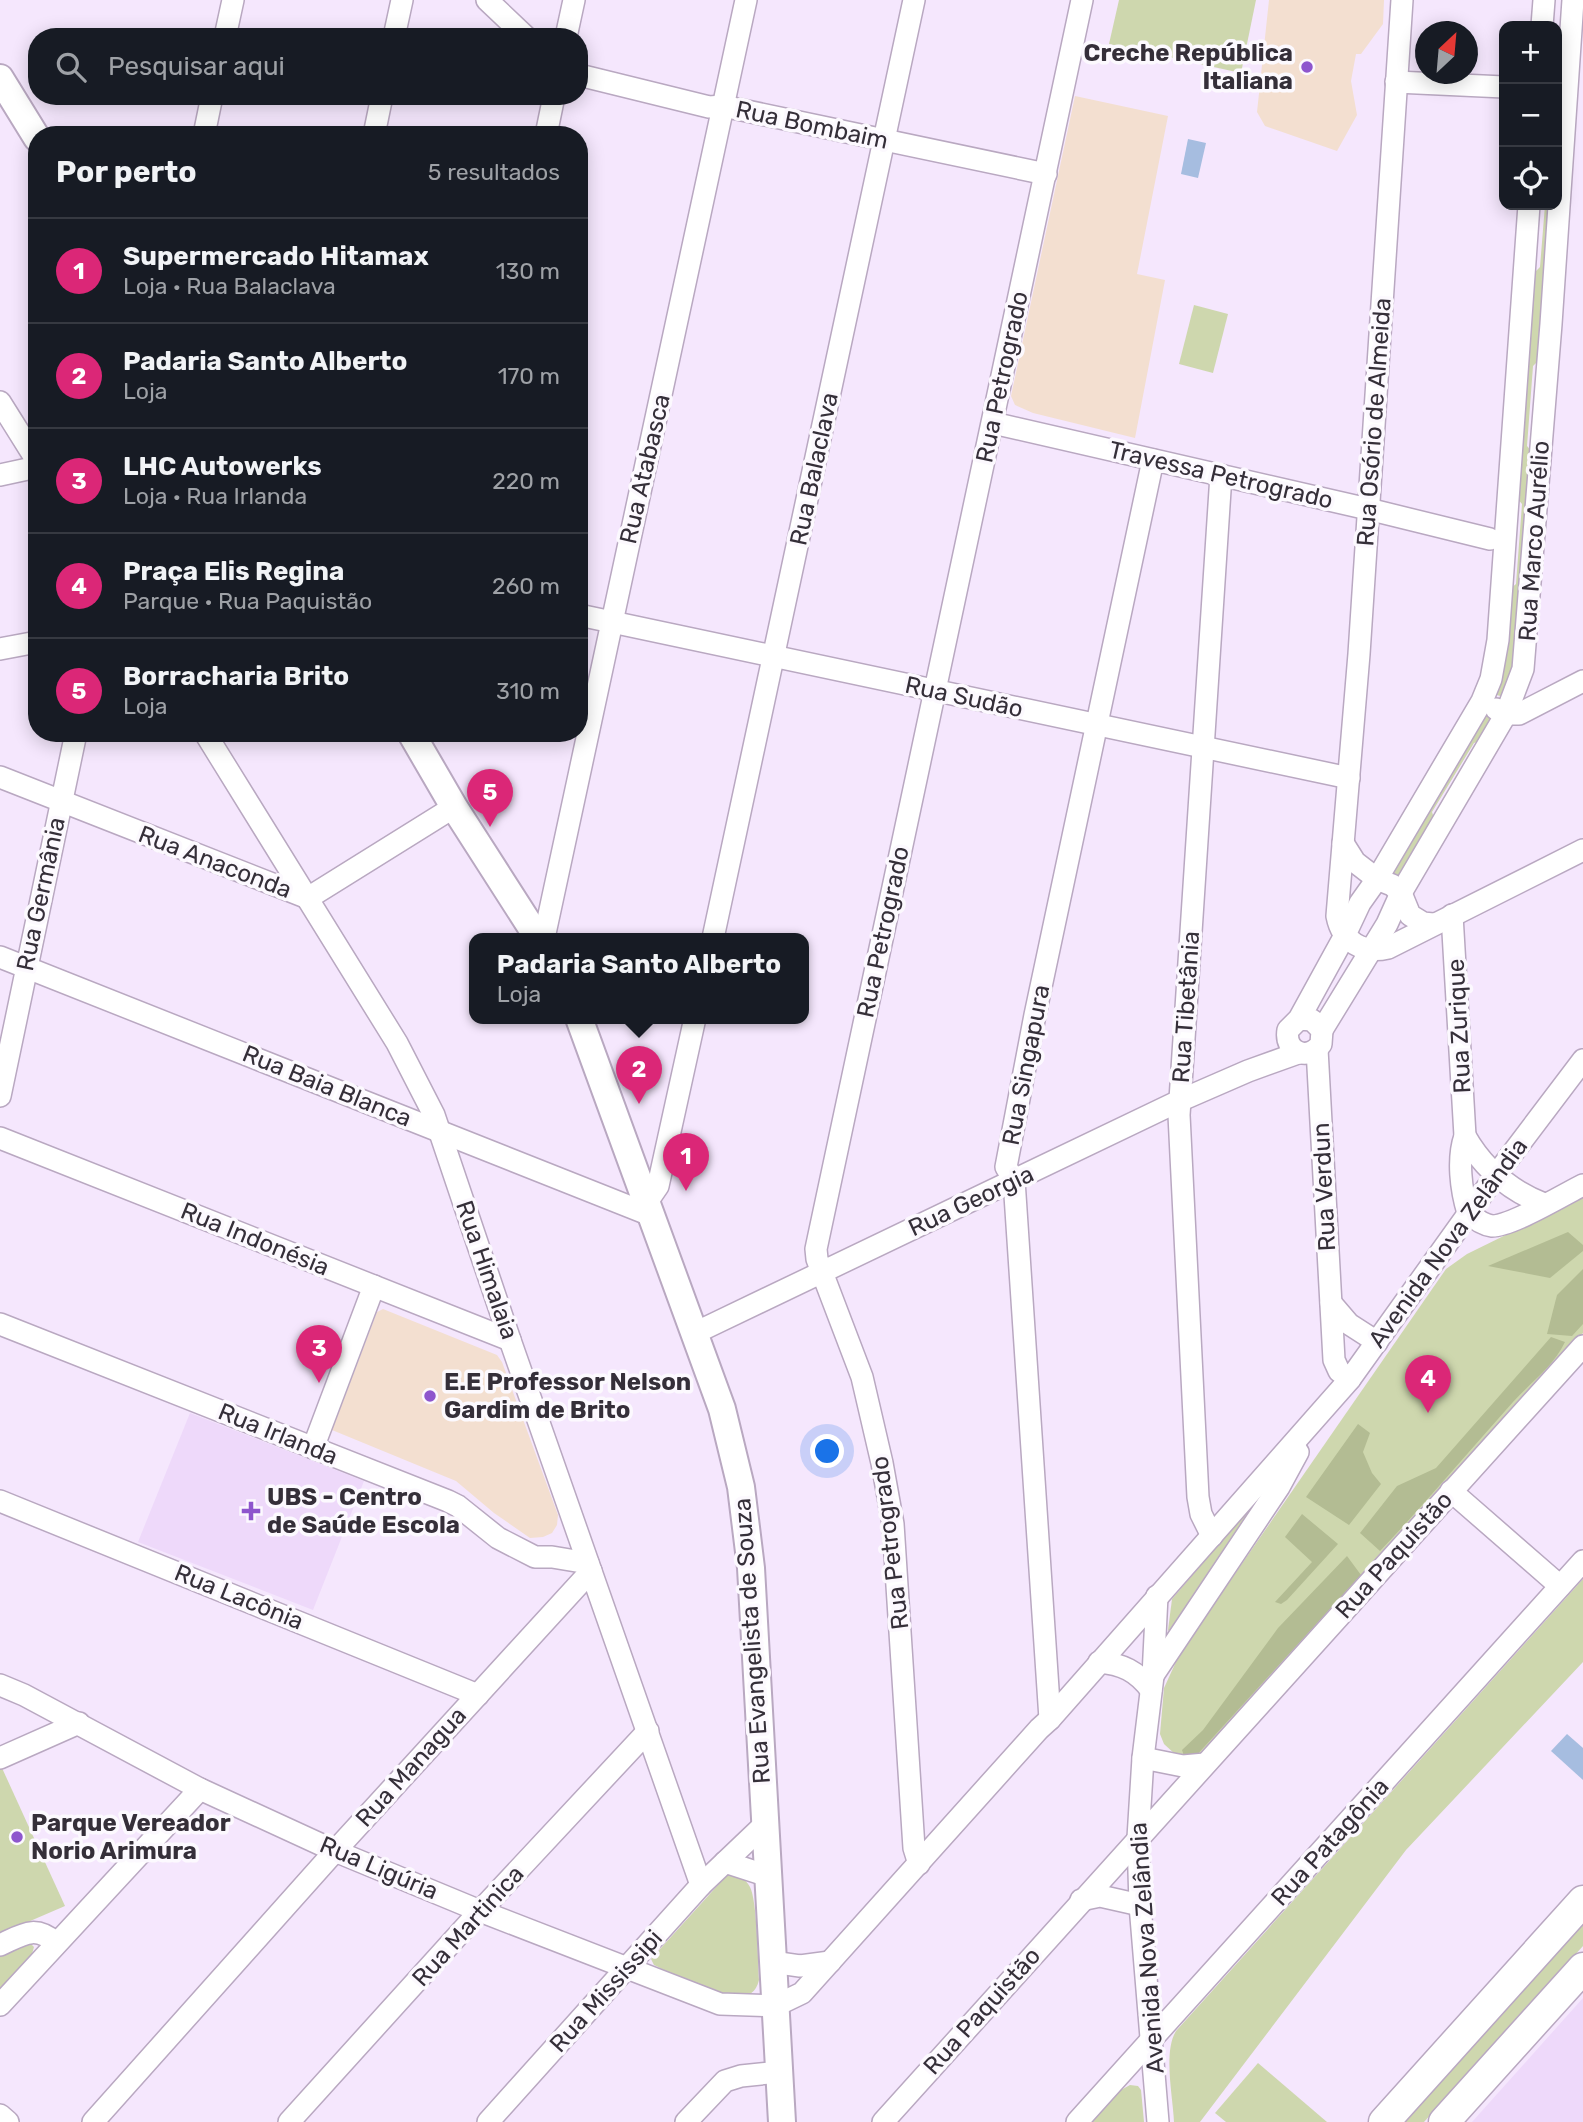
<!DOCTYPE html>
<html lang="pt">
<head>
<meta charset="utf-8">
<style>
	:root { --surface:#171b24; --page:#242831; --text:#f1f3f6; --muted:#9ea1a6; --line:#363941; --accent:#db2777 }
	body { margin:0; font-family:Rubik,sans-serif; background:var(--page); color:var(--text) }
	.controls { position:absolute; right:21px; top:21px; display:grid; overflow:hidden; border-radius:14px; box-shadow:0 4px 18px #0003 }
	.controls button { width:63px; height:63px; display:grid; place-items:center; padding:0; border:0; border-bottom:2px solid var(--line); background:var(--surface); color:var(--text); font:35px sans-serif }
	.compass { position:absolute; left:1415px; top:21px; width:63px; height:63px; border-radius:50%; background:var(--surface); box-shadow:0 4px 18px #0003; rotate:26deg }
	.you { position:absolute; left:828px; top:1452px; width:24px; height:24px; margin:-18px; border:5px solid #fff; border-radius:50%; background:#1a73e8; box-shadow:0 0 0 10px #1a73e833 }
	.badge { display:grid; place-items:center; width:46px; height:46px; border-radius:50%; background:var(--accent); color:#fff; font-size:23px; font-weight:700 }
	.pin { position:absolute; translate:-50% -58px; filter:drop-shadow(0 2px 4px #0008) }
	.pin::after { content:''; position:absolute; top:37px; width:24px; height:21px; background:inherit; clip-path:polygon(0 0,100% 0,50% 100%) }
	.popup { position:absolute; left:469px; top:933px; width:340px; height:91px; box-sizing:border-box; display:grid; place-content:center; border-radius:14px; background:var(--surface); filter:drop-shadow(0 2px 5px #0005); font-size:23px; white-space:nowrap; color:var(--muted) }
	.popup b { font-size:26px; color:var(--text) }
	.popup::after { content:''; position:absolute; left:50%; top:100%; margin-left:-14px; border:14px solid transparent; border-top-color:var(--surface) }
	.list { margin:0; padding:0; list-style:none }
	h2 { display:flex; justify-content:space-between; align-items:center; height:91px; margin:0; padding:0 28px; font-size:30px }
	h2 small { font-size:23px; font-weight:400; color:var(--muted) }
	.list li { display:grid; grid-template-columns:46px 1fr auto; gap:21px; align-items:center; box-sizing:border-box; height:105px; padding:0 28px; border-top:2px solid var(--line) }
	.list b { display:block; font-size:26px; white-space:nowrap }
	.list p { margin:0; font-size:23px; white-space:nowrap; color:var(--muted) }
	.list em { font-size:23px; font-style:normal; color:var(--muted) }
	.icon { flex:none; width:38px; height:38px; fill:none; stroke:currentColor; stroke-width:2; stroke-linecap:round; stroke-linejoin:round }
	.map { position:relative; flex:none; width:1583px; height:2122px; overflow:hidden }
	.search { position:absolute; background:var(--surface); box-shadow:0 4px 18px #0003; left:28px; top:28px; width:560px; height:77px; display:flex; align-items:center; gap:18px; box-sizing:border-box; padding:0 24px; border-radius:28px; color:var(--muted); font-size:26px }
	.panel { position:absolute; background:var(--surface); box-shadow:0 4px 18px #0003; left:28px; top:126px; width:560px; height:616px; border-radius:28px }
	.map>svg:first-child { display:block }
	.built { fill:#eed9fa }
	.education { fill:#f3dfd0 }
	.green { fill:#ced7ae }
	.forest { fill:#b3bc93 }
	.water { fill:#a6bde0 }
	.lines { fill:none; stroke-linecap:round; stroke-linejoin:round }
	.minor-casing { stroke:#b9a8c1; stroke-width:24 }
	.major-casing { stroke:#b9a8c1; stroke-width:30 }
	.highway-casing { stroke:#b9a8c1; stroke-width:33 }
	.minor { stroke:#fff; stroke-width:21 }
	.major { stroke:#fff; stroke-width:26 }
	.highway { stroke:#fff; stroke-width:30 }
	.poi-dot { fill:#8e56cd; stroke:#fcf9fe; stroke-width:2.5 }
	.labels { text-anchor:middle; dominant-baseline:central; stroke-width:7; stroke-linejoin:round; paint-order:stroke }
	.poi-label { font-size:24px; font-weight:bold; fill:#352f39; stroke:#fcf9fe; text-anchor:start }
	.street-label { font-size:24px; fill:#352f39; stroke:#fcf9fe }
</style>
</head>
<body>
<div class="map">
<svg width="1583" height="2122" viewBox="0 0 1583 2122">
	<rect width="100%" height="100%" fill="#f5e7fd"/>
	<g class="built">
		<polygon points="190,1413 364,1481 313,1610 138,1542"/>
		<polygon points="1583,1998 1583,2122 1472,2122"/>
	</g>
	<g class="education">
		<polygon points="1269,0 1384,0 1383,24 1361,54 1356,54 1351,81 1357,115 1337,151 1265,126 1257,112"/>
		<polygon points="1075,96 1168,116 1137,274 1165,280 1135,438 1033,413 1015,405 1011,396"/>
		<polygon points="383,1309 497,1355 502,1362 558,1515 557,1525 552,1533 543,1537 530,1538 494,1513 456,1481 332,1430 377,1312"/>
	</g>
	<g class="green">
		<polygon points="1119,0 1256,0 1241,73 1109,44"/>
		<polygon points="1545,205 1552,205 1540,359 1533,366 1527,446 1533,453 1516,664 1503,697 1494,694 1509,590 1516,584 1522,504 1516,497 1533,274 1540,267"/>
		<polygon points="1194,305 1228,314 1213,373 1179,364"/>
		<polygon points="1484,712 1496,715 1483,740 1474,743 1432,812 1435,821 1401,881 1388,873"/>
		<polygon points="1583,1197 1583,1333 1199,1758 1176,1755 1164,1744 1160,1734 1164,1688 1180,1653 1446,1269 1467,1254"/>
		<polygon points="1248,1510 1251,1511 1170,1633 1168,1630 1172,1599"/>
		<path d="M1583,1579V1662L1406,1850L1200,2122H1174C1173,2097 1163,2052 1176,2031Z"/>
		<polygon points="2,1768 65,1906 0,1934 0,1769"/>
		<path d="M727,1875C736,1874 745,1878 750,1887C757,1900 758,1961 759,1980C750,2022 676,1975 654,1965L651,1959Z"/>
		<polygon points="1583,1920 1583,1946 1424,2122 1401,2122"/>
		<polygon points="29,1942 34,1947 32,1954 0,1989 0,1954"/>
		<polygon points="1258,2063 1327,2122 1226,2122 1215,2113"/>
		<polygon points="1130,2085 1138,2086 1141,2090 1144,2122 1092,2122 1121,2090"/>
	</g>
	<g class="forest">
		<polygon points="1568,1232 1583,1245 1583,1251 1550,1278 1488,1266"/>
		<polygon points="1583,1269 1583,1324 1572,1336 1547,1334 1557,1295"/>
		<path d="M1551,1337L1565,1342C1553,1367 1531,1382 1513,1402C1468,1452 1426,1503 1380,1551L1360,1533L1397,1486L1436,1468Z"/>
		<polygon points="1358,1424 1370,1433 1363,1452 1372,1473 1381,1484 1349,1525 1306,1497"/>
		<polygon points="1302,1514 1338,1544 1287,1600 1281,1604 1275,1602 1312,1562 1285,1537"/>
		<polygon points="1347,1556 1361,1575 1195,1757 1184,1756 1182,1750 1203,1730 1278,1628"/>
	</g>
	<g class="water">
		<polygon points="1188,139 1206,143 1198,178 1181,174"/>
		<polygon points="1567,1734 1583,1748 1583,1780 1551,1751"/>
	</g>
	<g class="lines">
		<defs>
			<g id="minor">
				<polyline points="487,0 526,37"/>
				<path d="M1402,0L1359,654L1337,916C1342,942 1363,954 1388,948L1583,850"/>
				<polyline points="1542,26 1544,0"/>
				<polyline points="225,37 233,0"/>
				<polyline points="394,37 402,0"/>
				<polyline points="566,37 574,0"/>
				<polyline points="579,75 709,107 723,106 1046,174"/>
				<polyline points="1396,82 1504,87"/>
				<polyline points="204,135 212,96"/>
				<polyline points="374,135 382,96"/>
				<polyline points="546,135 554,96"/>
				<polyline points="0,402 37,461"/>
				<polyline points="993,423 1368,509 1490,539"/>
				<polyline points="0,475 37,467"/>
				<polyline points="579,615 1349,778"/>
				<polyline points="0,649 37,642"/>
				<polyline points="1496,709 1506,714 1519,714 1583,681"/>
				<polyline points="205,733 397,1043 434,1115 510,1340 701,1885"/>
				<polyline points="0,777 308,898 454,807"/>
				<polyline points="1343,843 1355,862 1377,879 1392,885 1401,893 1410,915 1423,923 1433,924"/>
				<path d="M1452,915L1465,1136C1457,1159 1461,1190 1468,1213"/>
				<polyline points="544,938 746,0"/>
				<polyline points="713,938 914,0"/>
				<polyline points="0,957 653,1216"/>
				<path d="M1299,1019L1312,1020L1322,1030L1321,1044C1308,1062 1284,1052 1288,1030L1299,1019L1344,937L1360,903L1377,879L1482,701L1491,679L1498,640L1529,205"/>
				<polyline points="1322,1030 1387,924 1401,893 1506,714 1523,669 1551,324 1573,0"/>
				<polyline points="1317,1049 1334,1360 1339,1371 1350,1379"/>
				<polyline points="0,1096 76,733"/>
				<path d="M1465,1136C1483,1168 1511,1191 1544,1204"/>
				<polyline points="0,1138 510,1340"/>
				<polyline points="647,1202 658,1186 695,1018"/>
				<path d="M1468,1213C1475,1218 1482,1225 1492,1226C1512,1226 1563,1195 1583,1185"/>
				<polyline points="1331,1303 1349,1324 1377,1342"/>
				<polyline points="0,1324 448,1501 458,1506 498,1538 535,1557 552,1557 588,1563"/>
				<polyline points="695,1333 1179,1101 1248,1071 1298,1053"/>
				<polyline points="313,1448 374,1286"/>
				<polyline points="1451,1491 1560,1586"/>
				<polyline points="0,1501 478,1695"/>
				<polyline points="1212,1536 1201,1514 1198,1497 1179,1115 1221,475"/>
				<polyline points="1157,1596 1153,1676 1143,1758 1138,1838 1140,1905 1158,2122"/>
				<path d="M1099,1662C1122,1664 1137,1671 1151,1690"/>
				<polyline points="1154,1674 1279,1487 1298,1452"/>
				<polyline points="0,1685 24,1695 200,1789 335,1851 480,1911 720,2004 775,2006 802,1993 1039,1729 1050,1719 1350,1379 1496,1175 1583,1060"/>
				<polyline points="1050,1719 1014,1180 1006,1167 1035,1015 1153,460"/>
				<polyline points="0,1758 79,1723"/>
				<polyline points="1143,1758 1183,1766 1205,1764"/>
				<polyline points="725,1862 768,1876"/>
				<polyline points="919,1864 914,1848 893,1524 882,1463 862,1377 817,1259 816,1249 1082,0"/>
				<polyline points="1081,1900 1100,1896 1140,1905"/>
				<path d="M0,1945C22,1935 35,1924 56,1943"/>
				<polyline points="772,1962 800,1966 830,1962"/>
				<polyline points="0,2005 200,1789"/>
				<polyline points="0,2115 8,2122"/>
				<polyline points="93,2122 335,1851 591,1571"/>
				<polyline points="289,2122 480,1911 648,1731"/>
				<polyline points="488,2122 701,1885 765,1824"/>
				<polyline points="686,2122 725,2081 741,2076 779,2072"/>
				<polyline points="883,2122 1583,1346"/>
				<polyline points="1077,2122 1583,1561"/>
			</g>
			<g id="major">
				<polyline points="0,78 37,138"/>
				<polyline points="411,733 454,807 538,938"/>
				<polyline points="579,1018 722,1409 741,1487 751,1568 782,2122"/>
			</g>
			<g id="highway">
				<polyline points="1384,2122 1583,1901"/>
				<polyline points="1444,2122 1583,1968"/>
			</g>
		</defs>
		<use href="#minor" class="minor-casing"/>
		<use href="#major" class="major-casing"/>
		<use href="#highway" class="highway-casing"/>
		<use href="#minor" class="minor"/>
		<use href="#major" class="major"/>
		<use href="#highway" class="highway"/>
	</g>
	<g class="poi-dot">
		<circle cx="1307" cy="67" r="7"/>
		<circle cx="430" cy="1396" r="7"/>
		<path d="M247.5 1500.5h7v7h7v7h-7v7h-7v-7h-7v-7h7z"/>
		<circle cx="17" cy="1837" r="7"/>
	</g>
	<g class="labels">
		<g class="poi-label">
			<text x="1293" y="53" text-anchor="end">Creche República<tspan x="1293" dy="28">Italiana</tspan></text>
			<text x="444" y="1382">E.E Professor Nelson<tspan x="444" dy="28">Gardim de Brito</tspan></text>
			<text x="267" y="1497">UBS - Centro<tspan x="267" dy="28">de Saúde Escola</tspan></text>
			<text x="31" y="1823">Parque Vereador<tspan x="31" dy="28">Norio Arimura</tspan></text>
		</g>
		<g class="street-label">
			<text transform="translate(812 125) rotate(12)">Rua Bombaim</text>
			<text transform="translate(1002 377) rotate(-78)">Rua Petrogrado</text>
			<text transform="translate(1374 422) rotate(-86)">Rua Osório de Almeida</text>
			<text transform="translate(645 469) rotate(-77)">Rua Atabasca</text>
			<text transform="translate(814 469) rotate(-78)">Rua Balaclava</text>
			<text transform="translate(1221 475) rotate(13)">Travessa Petrogrado</text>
			<text transform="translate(1534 541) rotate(-86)">Rua Marco Aurélio</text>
			<text transform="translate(964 697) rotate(12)">Rua Sudão</text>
			<text transform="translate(215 862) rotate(21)">Rua Anaconda</text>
			<text transform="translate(41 894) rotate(-78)">Rua Germânia</text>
			<text transform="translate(883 932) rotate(-78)">Rua Petrogrado</text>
			<text transform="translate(1186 1007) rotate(-86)">Rua Tibetânia</text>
			<text transform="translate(1459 1026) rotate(-93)">Rua Zurique</text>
			<text transform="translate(1026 1065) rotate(-79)">Rua Singapura</text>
			<text transform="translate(327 1086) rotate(22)">Rua Baia Blanca</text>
			<text transform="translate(1324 1187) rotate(-93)">Rua Verdun</text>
			<text transform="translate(971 1201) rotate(-25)">Rua Georgia</text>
			<text transform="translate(255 1239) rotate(22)">Rua Indonésia</text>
			<text transform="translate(1448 1243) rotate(-54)">Avenida Nova Zelândia</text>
			<text transform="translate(487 1270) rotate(71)">Rua Himalaia</text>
			<text transform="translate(278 1434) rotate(22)">Rua Irlanda</text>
			<text transform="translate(890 1543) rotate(-97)">Rua Petrogrado</text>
			<text transform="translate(1394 1555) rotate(-48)">Rua Paquistão</text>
			<text transform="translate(239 1597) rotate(22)">Rua Lacônia</text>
			<text transform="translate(752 1641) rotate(-94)">Rua Evangelista de Souza</text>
			<text transform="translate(411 1767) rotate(-48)">Rua Managua</text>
			<text transform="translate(1330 1842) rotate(-48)">Rua Patagônia</text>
			<text transform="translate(379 1868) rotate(23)">Rua Ligúria</text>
			<text transform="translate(468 1926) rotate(-48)">Rua Martinica</text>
			<text transform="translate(1147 1948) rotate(-94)">Avenida Nova Zelândia</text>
			<text transform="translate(606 1991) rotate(-48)">Rua Mississipi</text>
			<text transform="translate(982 2011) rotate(-48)">Rua Paquistão</text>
		</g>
	</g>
</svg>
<div class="controls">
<button>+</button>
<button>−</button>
<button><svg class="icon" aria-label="locate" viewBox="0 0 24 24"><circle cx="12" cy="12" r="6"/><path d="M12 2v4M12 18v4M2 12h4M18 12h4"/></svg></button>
</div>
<svg class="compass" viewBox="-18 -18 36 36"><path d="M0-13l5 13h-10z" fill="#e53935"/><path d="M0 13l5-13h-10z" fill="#9ea1a6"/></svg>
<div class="you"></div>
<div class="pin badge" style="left:686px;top:1191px">1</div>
<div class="pin badge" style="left:639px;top:1104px">2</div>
<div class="popup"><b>Padaria Santo Alberto</b>Loja</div>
<div class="pin badge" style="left:319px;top:1383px">3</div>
<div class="pin badge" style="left:1428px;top:1413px">4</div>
<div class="pin badge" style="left:490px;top:827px">5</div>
<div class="search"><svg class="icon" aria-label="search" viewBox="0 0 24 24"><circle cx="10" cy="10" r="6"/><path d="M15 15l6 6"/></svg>Pesquisar aqui</div>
<section class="panel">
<h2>Por perto<small>5 resultados</small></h2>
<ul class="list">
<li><span class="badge">1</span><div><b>Supermercado Hitamax</b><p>Loja · Rua Balaclava</p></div><em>130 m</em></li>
<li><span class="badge">2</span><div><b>Padaria Santo Alberto</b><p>Loja</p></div><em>170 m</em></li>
<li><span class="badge">3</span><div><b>LHC Autowerks</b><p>Loja · Rua Irlanda</p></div><em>220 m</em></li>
<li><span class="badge">4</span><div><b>Praça Elis Regina</b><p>Parque · Rua Paquistão</p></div><em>260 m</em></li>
<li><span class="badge">5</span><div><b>Borracharia Brito</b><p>Loja</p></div><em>310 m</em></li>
</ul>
</section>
</div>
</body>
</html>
